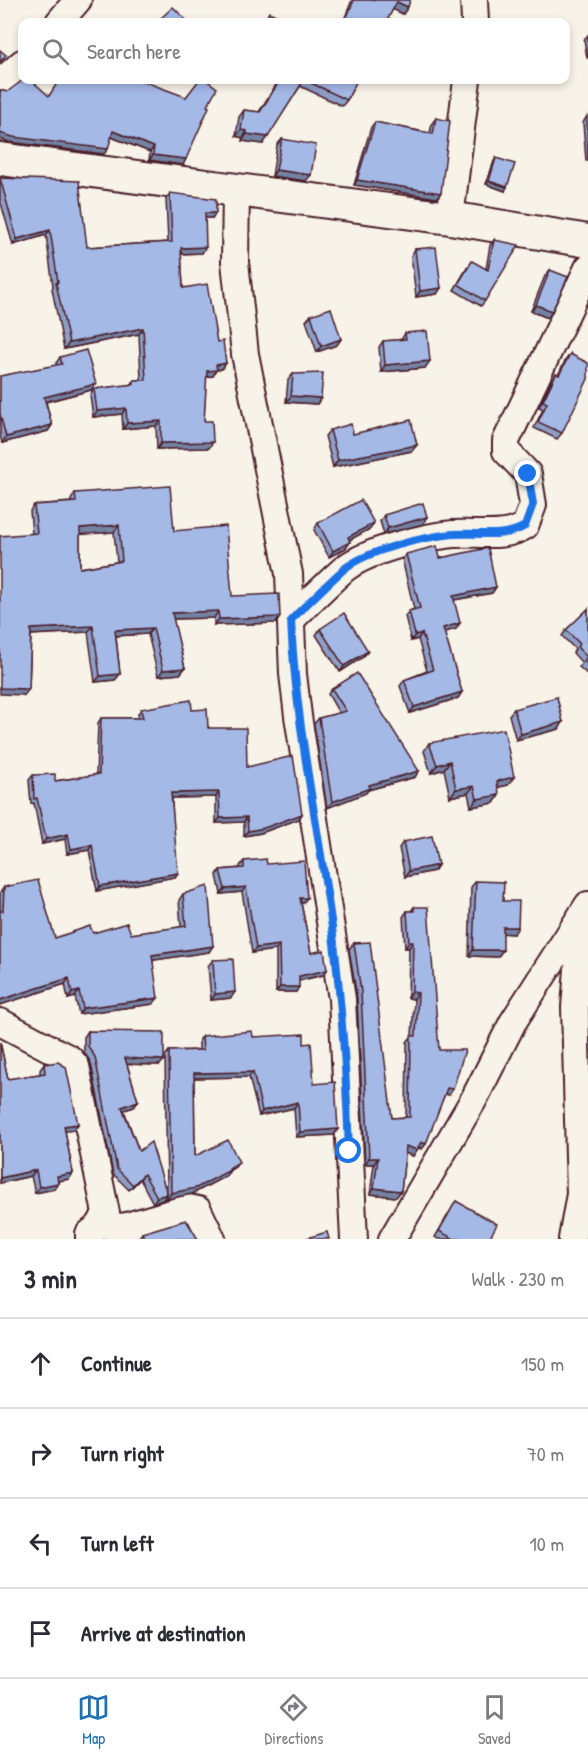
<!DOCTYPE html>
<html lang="en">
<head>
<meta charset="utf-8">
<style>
	:root { --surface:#fff; --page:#f7f7f7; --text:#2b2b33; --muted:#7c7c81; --line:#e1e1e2; --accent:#1f6fb2 }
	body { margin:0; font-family:"Patrick Hand",sans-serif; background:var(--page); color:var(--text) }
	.stop { position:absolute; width:18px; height:18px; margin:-14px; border:4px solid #1a73e8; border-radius:50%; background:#fff }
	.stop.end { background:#1a73e8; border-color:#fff; box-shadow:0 2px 6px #0008 }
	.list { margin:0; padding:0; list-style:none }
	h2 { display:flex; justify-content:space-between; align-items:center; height:78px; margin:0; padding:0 24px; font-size:26px }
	h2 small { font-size:20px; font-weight:400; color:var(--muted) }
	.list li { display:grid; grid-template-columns:39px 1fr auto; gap:18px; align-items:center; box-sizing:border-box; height:90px; padding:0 24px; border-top:2px solid var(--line) }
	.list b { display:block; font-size:22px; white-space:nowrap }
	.list em { font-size:20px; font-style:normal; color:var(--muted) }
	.icon { flex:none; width:33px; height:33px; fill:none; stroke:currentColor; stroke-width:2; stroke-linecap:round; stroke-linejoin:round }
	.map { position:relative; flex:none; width:588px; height:1239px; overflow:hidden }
	.search { position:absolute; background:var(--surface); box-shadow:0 3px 9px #0003; left:18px; right:18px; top:18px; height:66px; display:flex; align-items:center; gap:15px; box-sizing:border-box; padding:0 21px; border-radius:12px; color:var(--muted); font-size:22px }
	.sheet { height:438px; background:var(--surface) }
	nav { display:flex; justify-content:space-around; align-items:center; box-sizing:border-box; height:84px; border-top:2px solid var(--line); background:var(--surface); font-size:16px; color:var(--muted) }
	nav a { display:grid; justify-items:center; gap:3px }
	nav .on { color:var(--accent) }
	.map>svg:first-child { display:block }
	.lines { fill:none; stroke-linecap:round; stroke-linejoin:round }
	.minor-casing { stroke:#4a1f2b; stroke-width:30 }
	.tertiary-casing { stroke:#4a1f2b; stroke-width:36 }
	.minor { stroke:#f7f3e8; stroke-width:26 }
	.tertiary { stroke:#f7f3e8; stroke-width:32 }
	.wall { fill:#8e9fc7; stroke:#4a1f2b; stroke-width:1.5; fill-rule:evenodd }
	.shaded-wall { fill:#7482a2; stroke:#4a1f2b; stroke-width:1.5 }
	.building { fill:#a5b9e7; stroke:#4a1f2b; stroke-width:1.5; fill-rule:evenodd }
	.route { stroke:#1a73e8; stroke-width:8 }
</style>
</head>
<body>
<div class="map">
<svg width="588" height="1239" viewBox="0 0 588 1239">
	<rect width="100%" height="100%" fill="#f7f3e8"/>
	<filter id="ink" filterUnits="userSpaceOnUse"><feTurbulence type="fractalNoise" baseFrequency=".0167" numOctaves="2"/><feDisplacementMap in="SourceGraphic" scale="12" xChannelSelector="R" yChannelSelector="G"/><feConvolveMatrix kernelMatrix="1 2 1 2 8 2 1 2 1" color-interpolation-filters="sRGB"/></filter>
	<g filter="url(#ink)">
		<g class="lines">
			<defs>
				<g id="minor">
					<polyline points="474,0 475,22"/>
					<polyline points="59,22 78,0"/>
					<polyline points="0,83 22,63"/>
					<polyline points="236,189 235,262 245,354 289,574 293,674 298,716 342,999 354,1239"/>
					<polyline points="450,218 467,80"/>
					<path d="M291,620C308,603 326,585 344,569C368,550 423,537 453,534C478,532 503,539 525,526L533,505L528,474L506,451V441L588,268"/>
					<polyline points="0,1022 70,1059 76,1066 106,1213 100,1225 89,1234 89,1239"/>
					<polyline points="100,1225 124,1227 188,1208 198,1210 212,1239"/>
					<polyline points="392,1239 474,1099 513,1022 588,905"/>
					<polyline points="572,1239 580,1194 575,1007 582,917"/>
				</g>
				<polyline id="tertiary" points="0,159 450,218 588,241"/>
			</defs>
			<use href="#minor" class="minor-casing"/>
			<use href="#tertiary" class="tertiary-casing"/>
			<use href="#minor" class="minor"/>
			<use href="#tertiary" class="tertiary"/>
		</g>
		<g class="wall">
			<polygon points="352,0 410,0 403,14 393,9 386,22 343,22"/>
			<polygon points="588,35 588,58 587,58 584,40"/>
			<polygon points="279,80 357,80 347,100 342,106 300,86 263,144 242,141 243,138 236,136 239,117 244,110 259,112"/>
			<polygon points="0,90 7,92 49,96 207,106 183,165 149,160 150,152 111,137 104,154 9,142 0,139"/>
			<polygon points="587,116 588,161 586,161 583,123"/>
			<polygon points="436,118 437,198 354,185 371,127 375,122 430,133 432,123"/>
			<polygon points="282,139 306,181 272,176 277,145"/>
			<polygon points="496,158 505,191 486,184 494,161"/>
			<polygon points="0,178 87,247 168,242 166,199 170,193 212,218 205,218 202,253 181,254 183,288 217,342 226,363 222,369 216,370 213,376 206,377 204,421 209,448 157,449 156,426 123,429 122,414 93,417 90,395 94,389 131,385 134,380 141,380 139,334 64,349 52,289 53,286 46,235 13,245 0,200"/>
			<polygon points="494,240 485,301 481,306 454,290 468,266 486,269 490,245"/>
			<polygon points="415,249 437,294 416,297 411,256"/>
			<polygon points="550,270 552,311 548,318 531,311 545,276"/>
			<polygon points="311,315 341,339 337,345 317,352 306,321"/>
			<polygon points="405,333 425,368 381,372 379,347 383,341 401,340"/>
			<polygon points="570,354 562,433 557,439 534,428 543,409 539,407 552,380 556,374 558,375 565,361"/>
			<polygon points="60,357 96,384 91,390 46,402 52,425 48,431 2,443 0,435 0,376 57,365 56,363"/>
			<polygon points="293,374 321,398 317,404 286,402 288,380"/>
			<polygon points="330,430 353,434 412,451 333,467 325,436"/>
			<path d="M75,493L174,531L232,596L280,617L276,623L214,625V618L173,619L185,668L180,674L158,676L148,634L116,636L120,674L115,680L95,682L88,632L31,635L29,689L24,695L32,534L30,511L34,505L71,502V500ZM114,532L117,562L80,568V534Z"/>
			<polygon points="384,515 427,517 423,524 384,534 380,521"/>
			<polygon points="318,523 370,529 349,540 350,542 346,548 329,557 314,530"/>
			<polygon points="406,554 440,558 496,587 492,593 454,600 456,629 444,632 462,692 458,698 410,713 400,686 404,680 427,671 418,639 411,641 405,616 409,611 414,609 402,559"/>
			<polygon points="588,609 588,675 579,667 582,663 573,653 575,649 562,636 566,630"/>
			<polygon points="320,629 368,651 363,657 340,672 316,635"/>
			<polygon points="332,689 415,777 368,790 366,793 327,808 314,724 319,718 339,713 328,694"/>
			<polygon points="141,709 192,710 247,767 302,814 299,819 261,833 244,836 244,822 216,823 216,797 172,798 175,877 97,891 89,850 67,854 65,839 42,844 34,803 31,804 29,780 33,775 55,781 96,775 98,723 101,718 138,718 138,714"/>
			<polygon points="514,709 563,722 559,729 516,740 509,715"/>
			<polygon points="429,743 514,777 508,785 498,787 499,795 494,803 471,807 468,793 450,797 444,769 431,773 424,751"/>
			<polygon points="403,842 438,865 434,871 405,877 399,848"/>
			<polygon points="244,861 267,864 303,903 301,903 311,953 327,970 323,975 299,981 296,992 276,992 276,950 252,953 242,892 221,894 217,875 220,870 240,868 240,866"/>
			<polygon points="476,881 503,901 514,934 503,933 498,957 469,956 471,887"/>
			<polygon points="4,887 55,938 93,933 131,934 181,927 179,900 183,894 209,952 153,960 153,1004 79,1014 75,997 68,999 65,984 0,1005 0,893"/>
			<polygon points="414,907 439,1050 453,1089 449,1095 445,1094 422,1149 418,1148 413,1156 405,1153 401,1191 396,1197 370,1194 374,1164 365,1164 357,998 349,949 354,943 392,1118 406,1117 407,1042 412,1036 414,999 408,998 409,948 405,948 403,917 407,911 411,911"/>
			<polygon points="213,960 231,998 211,1000 208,966"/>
			<polygon points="88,1031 160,1065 127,1064 138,1101 134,1107 124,1110 139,1151 167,1192 165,1056 169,1051 199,1050 199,1041 202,1036 253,1037 304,1044 314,1084 338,1129 334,1135 296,1137 294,1108 259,1116 249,1077 194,1078 195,1156 235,1167 230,1170 226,1176 192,1194 167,1199 167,1195 163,1200 153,1203 140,1179 129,1190 113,1174 91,1063 84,1052 84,1037"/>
			<polygon points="0,1042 8,1079 40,1074 40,1070 44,1064 78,1124 74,1130 65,1131 73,1173 69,1179 58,1181 58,1183 54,1189 35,1193 31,1176 0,1183"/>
			<polygon points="456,1201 489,1239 438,1239 435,1237"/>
			<polygon points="142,1233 198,1239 138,1239"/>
		</g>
		<g class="shaded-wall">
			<polygon points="397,2 408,7 403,14 392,9"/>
			<polygon points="241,130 247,131 243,138 236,136"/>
			<polygon points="113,131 154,147 150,152 109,136"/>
			<polygon points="0,133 108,149 104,154 9,142 0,139"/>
			<polygon points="247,134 268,137 263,144 242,141"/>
			<polygon points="153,155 186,159 183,165 149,160"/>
			<polygon points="276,170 311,175 306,181 272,176"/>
			<polygon points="357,180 441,193 437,198 354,185"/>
			<polygon points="489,181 507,187 505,191 486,184"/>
			<polygon points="205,213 216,213 212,218 201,218"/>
			<polygon points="50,230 46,235 13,245 17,239"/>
			<polygon points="206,247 202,253 177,254 181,248"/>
			<polygon points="441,288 437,294 416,297 420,291"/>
			<polygon points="536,305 552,311 548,318 531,311"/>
			<polygon points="143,328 139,334 64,349 69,343"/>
			<polygon points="341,339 337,345 317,352 321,346"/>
			<polygon points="430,361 425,368 381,372 385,365"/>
			<polygon points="226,363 222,369 216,370 213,376 202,377 207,371 216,365"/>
			<polygon points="96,384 91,390 40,403 44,397"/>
			<polygon points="291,396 321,398 317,404 286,402"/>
			<polygon points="126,408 122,414 93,417 97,411"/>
			<polygon points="161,421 156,426 123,429 127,423"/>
			<polygon points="52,425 48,431 2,443 6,437"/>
			<polygon points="213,442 209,448 157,449 161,443"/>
			<polygon points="417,445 412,451 333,467 338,460"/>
			<polygon points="427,517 423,524 384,534 388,528"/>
			<polygon points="374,523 370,529 344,543 348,537"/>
			<polygon points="119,525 114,532 75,535 80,528"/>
			<polygon points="350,542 346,548 329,557 333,551"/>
			<polygon points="496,587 492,593 449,601 453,596"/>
			<polygon points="218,611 214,618 168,619 172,613"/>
			<polygon points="280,617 276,623 214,625 219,619"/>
			<polygon points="460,623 456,629 438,634 443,628"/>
			<polygon points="93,626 88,632 26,635 31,629"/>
			<polygon points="153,628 148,634 111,636 115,630"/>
			<polygon points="422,633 418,639 411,641 415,635"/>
			<polygon points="368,651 363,657 340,672 344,666"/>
			<polygon points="185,668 180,674 158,676 163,670"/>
			<polygon points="120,674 115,680 95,682 100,676"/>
			<polygon points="0,688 29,689 24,695 0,694"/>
			<polygon points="462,692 458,698 410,713 414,707"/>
			<polygon points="563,722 559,729 516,740 521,734"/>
			<polygon points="450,761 444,769 431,773 437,765"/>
			<polygon points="419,771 415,777 368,790 366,793 327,808 332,802 369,785"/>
			<polygon points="514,777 508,785 491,789 497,781"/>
			<polygon points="474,786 468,793 450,797 456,789"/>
			<polygon points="219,792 216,797 168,798 171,793"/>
			<polygon points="499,795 494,803 471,807 477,799"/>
			<polygon points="302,814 299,819 261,833 244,836 248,831"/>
			<polygon points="247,817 244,822 216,823 220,818"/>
			<polygon points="68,834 65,839 42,844 46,839"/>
			<polygon points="92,845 89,850 67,854 71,849"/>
			<polygon points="438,865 434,871 405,877 409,871"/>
			<polygon points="178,873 175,877 97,891 100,886"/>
			<polygon points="246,887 242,892 221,894 225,889"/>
			<polygon points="300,898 307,898 303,903 296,903"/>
			<polygon points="503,927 518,927 514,934 499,933"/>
			<polygon points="409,942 413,942 409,948 405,948"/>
			<polygon points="279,945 276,950 252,953 256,948"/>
			<polygon points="213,946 209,952 148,961 152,955"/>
			<polygon points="473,950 503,950 498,957 469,956"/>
			<polygon points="327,970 323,975 296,981 299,976"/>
			<polygon points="69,978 65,984 0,1005 0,1000"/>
			<polygon points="280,987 299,987 296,992 276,992"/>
			<polygon points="79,991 75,997 68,999 72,993"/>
			<polygon points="235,992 231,998 211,1000 215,994"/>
			<polygon points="412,992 418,993 414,999 408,998"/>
			<polygon points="158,998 153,1004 79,1014 83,1008"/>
			<polygon points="125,1058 164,1060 160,1065 121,1064"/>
			<polygon points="253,1072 249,1077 191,1078 194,1073"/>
			<polygon points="447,1088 453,1089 449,1095 443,1094"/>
			<polygon points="138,1101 134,1107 118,1112 122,1107"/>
			<polygon points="298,1102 294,1108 259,1116 262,1111"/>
			<polygon points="78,1124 74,1130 59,1132 64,1126"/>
			<polygon points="338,1129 334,1135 296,1137 300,1132"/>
			<polygon points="421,1142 426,1144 422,1149 417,1147"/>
			<polygon points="406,1146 417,1150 413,1156 402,1152"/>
			<polygon points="369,1158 378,1158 374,1164 365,1164"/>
			<polygon points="239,1162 235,1167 225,1173 229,1168"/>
			<polygon points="36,1170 31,1176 0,1183 0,1178"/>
			<polygon points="230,1170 226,1176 192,1194 167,1199 171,1193"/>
			<polygon points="73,1173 69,1179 53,1182 57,1176"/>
			<polygon points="144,1174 140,1179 129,1190 133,1185"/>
			<polygon points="58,1183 54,1189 35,1193 39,1187"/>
			<polygon points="374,1188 401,1191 396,1197 370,1194"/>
			<polygon points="167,1194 163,1200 153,1203 157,1197"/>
		</g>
		<g class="building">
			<polygon points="354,0 410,0 408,7 397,2 386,22 345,22"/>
			<polygon points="173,7 188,22 163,22 160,19"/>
			<polygon points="269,12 291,22 264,22"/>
			<polygon points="0,50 6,55 0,62"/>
			<polygon points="23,80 31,80 49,96 59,80 140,80 186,97 199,80 206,80 217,88 207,106 209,107 186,159 153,155 154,147 113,131 108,149 13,137 0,133 0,90 7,92"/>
			<polygon points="280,80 304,80 268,137 247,134 247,131 241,130 244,110 260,112"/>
			<polygon points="305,80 357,80 347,100"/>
			<polygon points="436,118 450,121 441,193 357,180 375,122 433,134"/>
			<polygon points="282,139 316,145 311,175 276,170"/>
			<polygon points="496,158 515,164 507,187 489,181"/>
			<polygon points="0,178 79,181 87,247 172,242 170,193 216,199 216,213 205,213 206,247 181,248 183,288 207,284 217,342 223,341 226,363 216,365 217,370 207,371 204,421 212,421 213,442 161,443 161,421 127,423 126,408 97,411 94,389 134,384 134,380 146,380 143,328 69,343 56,283 58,282 50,230 17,239"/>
			<polygon points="494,240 519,245 485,301 458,284 472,261 488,270"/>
			<polygon points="436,247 441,288 420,291 415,249"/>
			<polygon points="550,270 568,277 552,311 536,305"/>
			<polygon points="331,308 341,339 321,346 311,315"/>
			<polygon points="427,331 430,361 385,365 383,341 406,339 405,333"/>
			<polygon points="86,350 96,384 44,397 52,425 6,437 0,414 0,376 62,364 60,357"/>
			<polygon points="570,354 588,363 588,379 562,433 538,422 547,403 543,401 556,374 559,375"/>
			<polygon points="323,373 321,398 291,396 293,374"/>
			<polygon points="411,420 417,445 338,460 330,430 351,424 353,434"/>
			<path d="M170,486L174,531L226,526L232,596L279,594L280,617L219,619L218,611L172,613L185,668L163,670L153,628L115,630L120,674L100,676L93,626L31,629L29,689L0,688V536L37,533L34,505L76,502L75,493ZM119,525L122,561L80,568V528Z"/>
			<polygon points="361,500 374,523 348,537 350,542 333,551 318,523"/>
			<polygon points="423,503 427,517 388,528 384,515"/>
			<polygon points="437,546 440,558 488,548 496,587 453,596 460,623 443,628 462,692 414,707 404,680 433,670 422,633 415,635 409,611 420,608 406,554"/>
			<polygon points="588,609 588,665 584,661 587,657 577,647 580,644 566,630"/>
			<polygon points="344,613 368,651 344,666 320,629"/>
			<polygon points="357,673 419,771 369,785 370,788 332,802 319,718 346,711 332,689"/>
			<polygon points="557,697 563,722 521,734 514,709"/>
			<polygon points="191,700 192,710 207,709 208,728 246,728 247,767 293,756 302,814 264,828 248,831 247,817 220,818 219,792 171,793 178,873 100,886 92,845 71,849 68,834 46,839 37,798 34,799 33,775 55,774 55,781 99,774 101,718 143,718 141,709"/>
			<polygon points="504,729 514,777 497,781 499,795 477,799 474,786 456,789 450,761 437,765 429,743"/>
			<polygon points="432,836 438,865 409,871 403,842"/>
			<polygon points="266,859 267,864 304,861 307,898 300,898 311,953 324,950 327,970 299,976 299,987 280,987 279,945 256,948 246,887 225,889 220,870 244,868 244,861"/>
			<polygon points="38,880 55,938 90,926 93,933 127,923 131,934 186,926 183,894 208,886 213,946 152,955 158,998 83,1008 79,991 72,993 69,978 0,1000 0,911 3,911 4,887"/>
			<polygon points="476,881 504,882 503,901 519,901 518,927 503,927 503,950 473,950"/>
			<polygon points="414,907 428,907 439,1050 465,1050 453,1089 447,1088 426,1144 421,1142 417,1150 406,1146 401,1191 374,1188 378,1158 369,1158 361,992 354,943 370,942 392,1118 410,1117 411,1036 416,1036 418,993 412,992 413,942 409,942 407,911 414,911"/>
			<polygon points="233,959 235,992 215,994 213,960"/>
			<polygon points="88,1031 164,1032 164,1060 125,1058 138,1101 122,1107 139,1151 151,1142 167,1194 157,1197 144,1174 133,1185 117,1169 95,1057 88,1046"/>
			<polygon points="252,1031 253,1037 304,1034 304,1044 311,1043 314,1084 335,1082 338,1129 300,1132 298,1102 262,1111 253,1072 194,1073 195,1156 228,1140 239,1162 229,1168 230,1170 196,1188 171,1193 169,1051 203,1050 202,1036"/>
			<polygon points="0,1042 8,1079 45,1073 44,1064 58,1062 66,1067 78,1124 64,1126 73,1173 57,1176 58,1183 39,1187 36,1170 0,1178"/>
			<polygon points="456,1201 497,1224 489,1239 454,1239 439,1231"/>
			<polygon points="186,1220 198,1239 145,1239 142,1233"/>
			<polygon points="327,1232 329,1239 304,1239"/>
		</g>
	</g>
	<g class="lines" filter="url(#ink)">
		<path class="route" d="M349,1151C346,1067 341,983 328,900C314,806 295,715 291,620C308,603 326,585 344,569C368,550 423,537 453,534C478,532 503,539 525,526L533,504L528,474"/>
	</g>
</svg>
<div class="stop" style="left:349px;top:1151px"></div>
<div class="stop end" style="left:528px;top:474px"></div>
<div class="search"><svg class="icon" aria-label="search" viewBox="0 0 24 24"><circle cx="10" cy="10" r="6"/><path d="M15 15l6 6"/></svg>Search here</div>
</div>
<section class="sheet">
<h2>3 min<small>Walk · 230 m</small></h2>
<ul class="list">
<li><svg class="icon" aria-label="ahead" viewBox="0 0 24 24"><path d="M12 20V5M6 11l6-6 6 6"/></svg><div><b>Continue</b></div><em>150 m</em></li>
<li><svg class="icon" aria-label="right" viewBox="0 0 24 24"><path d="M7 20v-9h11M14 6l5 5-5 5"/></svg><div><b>Turn right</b></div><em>70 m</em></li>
<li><svg class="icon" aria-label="left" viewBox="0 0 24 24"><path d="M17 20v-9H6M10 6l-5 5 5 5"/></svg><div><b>Turn left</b></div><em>10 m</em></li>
<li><svg class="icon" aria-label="arrive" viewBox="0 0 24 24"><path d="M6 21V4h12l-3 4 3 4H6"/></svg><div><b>Arrive at destination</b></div></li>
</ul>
</section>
<nav>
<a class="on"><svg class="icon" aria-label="map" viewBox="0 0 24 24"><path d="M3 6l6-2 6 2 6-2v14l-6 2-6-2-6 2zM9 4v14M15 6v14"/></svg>Map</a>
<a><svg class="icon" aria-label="directions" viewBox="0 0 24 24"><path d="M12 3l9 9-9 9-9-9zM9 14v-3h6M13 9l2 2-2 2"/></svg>Directions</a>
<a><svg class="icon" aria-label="saved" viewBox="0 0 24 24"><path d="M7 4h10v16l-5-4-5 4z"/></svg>Saved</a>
</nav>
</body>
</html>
